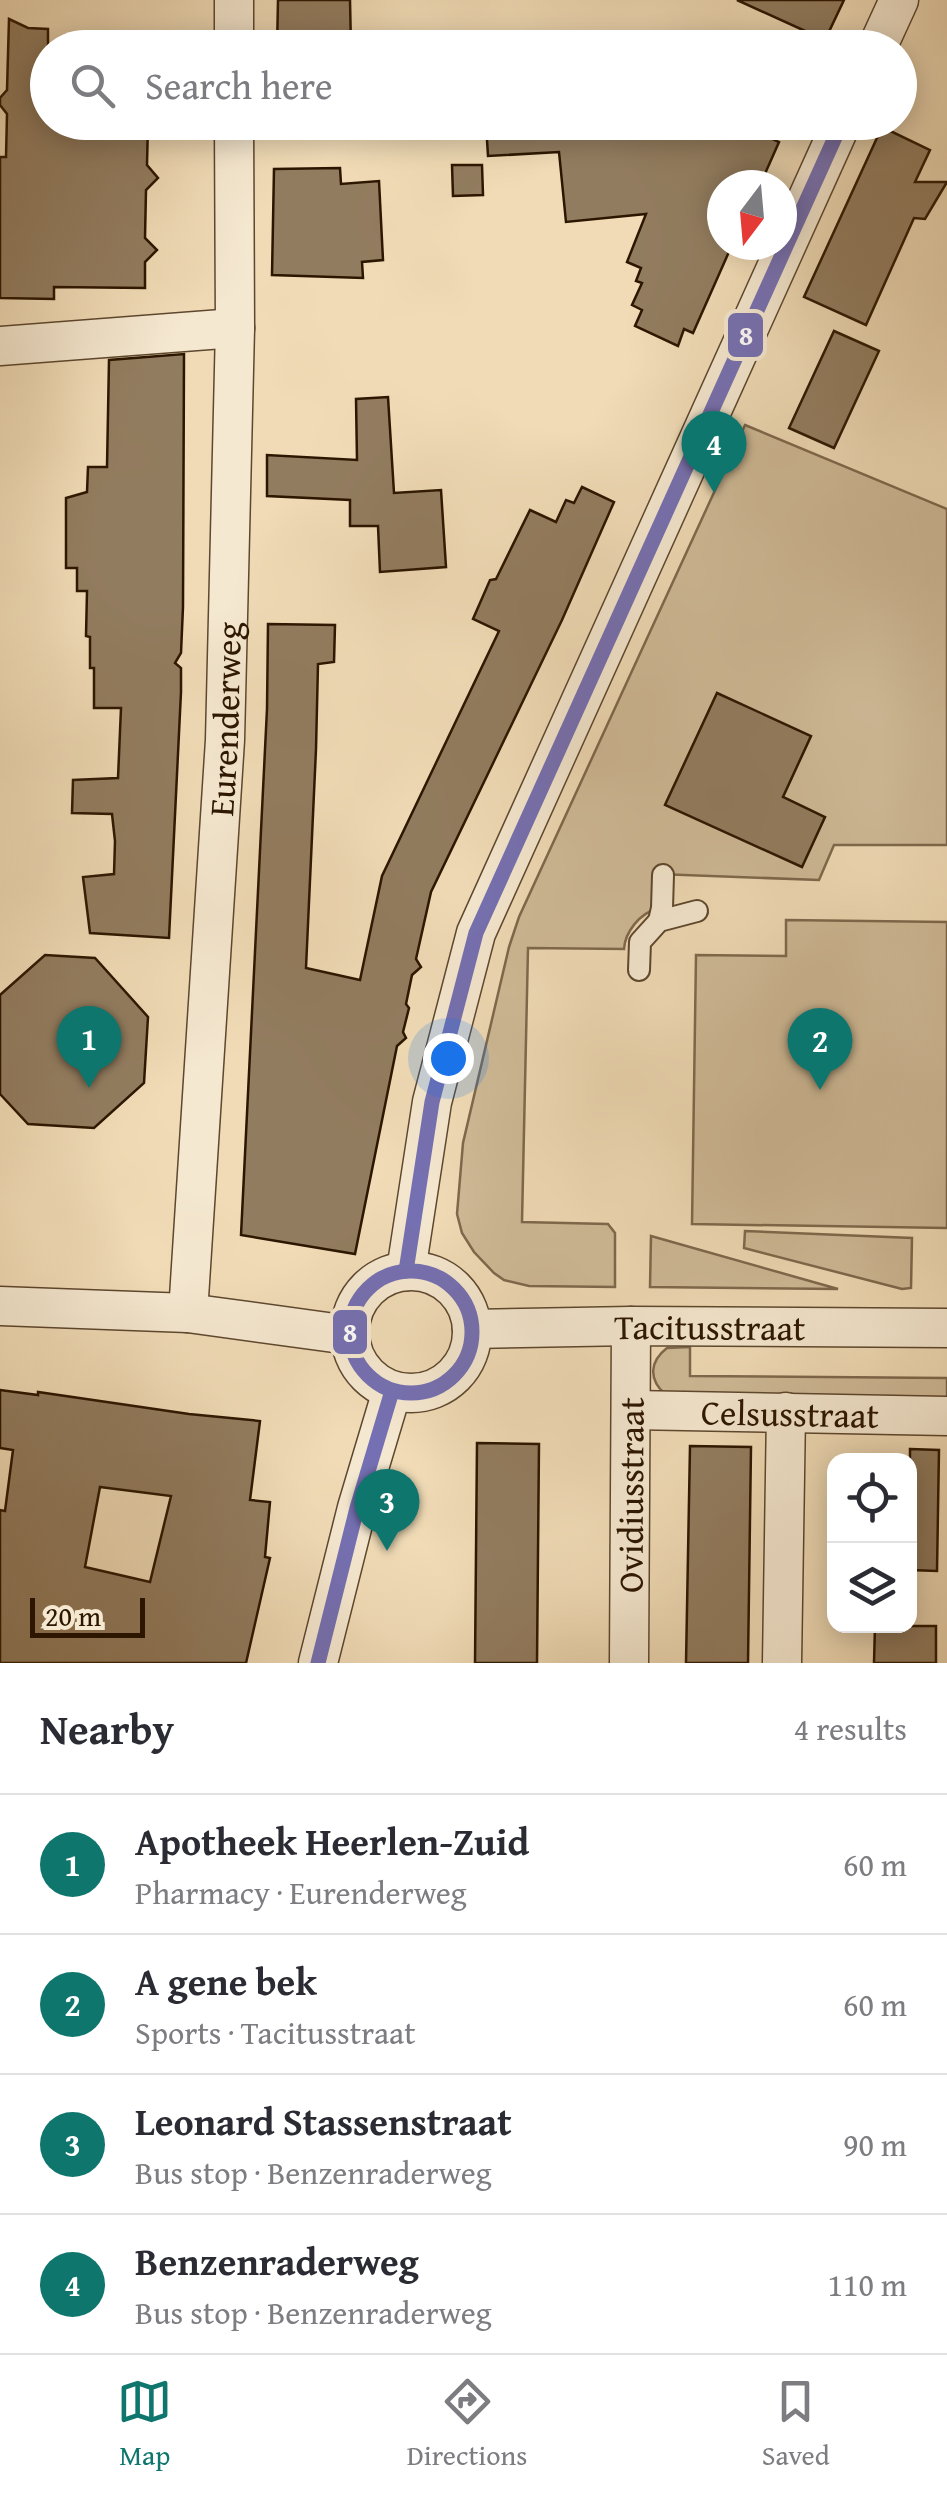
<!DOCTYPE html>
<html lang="en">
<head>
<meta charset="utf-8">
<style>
	:root { --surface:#fff; --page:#f7f7f7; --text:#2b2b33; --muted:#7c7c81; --line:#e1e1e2; --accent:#0f766e }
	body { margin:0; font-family:"Gentium Book Plus",serif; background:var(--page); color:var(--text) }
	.controls { position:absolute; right:30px; bottom:30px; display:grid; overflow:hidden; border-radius:20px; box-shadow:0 5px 25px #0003 }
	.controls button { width:90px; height:90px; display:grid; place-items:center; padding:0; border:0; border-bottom:2px solid var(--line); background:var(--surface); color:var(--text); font:50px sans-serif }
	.compass { position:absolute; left:707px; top:170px; width:90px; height:90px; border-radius:50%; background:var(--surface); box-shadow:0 5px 25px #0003; rotate:196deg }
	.scale { position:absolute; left:30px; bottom:25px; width:115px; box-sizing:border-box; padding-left:10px; border:5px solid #2c1600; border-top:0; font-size:28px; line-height:35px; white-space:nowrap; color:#2c1600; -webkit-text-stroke:8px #f5e8d0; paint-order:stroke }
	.you { position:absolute; left:448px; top:1058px; width:35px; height:35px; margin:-25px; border:8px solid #fff; border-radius:50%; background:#1a73e8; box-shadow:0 0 0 15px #1a73e833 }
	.badge { display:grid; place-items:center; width:65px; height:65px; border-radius:50%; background:var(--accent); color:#fff; font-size:32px; font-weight:700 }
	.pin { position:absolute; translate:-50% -82px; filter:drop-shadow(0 2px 5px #0008) }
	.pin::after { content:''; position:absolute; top:52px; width:35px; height:30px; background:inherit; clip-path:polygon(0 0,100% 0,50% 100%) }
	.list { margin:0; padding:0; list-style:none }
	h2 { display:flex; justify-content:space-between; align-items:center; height:130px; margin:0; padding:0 40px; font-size:42px }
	h2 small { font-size:32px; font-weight:400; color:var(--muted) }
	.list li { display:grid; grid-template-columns:65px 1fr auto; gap:30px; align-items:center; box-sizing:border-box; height:140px; padding:0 40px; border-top:2px solid var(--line) }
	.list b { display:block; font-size:38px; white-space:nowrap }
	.list p { margin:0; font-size:32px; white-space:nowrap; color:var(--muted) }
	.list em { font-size:32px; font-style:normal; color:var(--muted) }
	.icon { flex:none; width:55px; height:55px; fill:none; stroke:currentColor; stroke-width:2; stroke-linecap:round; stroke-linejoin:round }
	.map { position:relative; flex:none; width:947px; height:1663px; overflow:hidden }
	.search { position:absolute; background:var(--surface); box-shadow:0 5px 25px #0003; left:30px; right:30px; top:30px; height:110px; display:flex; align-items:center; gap:25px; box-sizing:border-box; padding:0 35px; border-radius:55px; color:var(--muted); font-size:38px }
	.sheet { height:690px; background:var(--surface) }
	nav { display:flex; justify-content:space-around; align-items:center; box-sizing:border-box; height:140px; border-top:2px solid var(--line); background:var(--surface); font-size:28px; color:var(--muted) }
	nav a { display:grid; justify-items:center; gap:5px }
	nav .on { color:var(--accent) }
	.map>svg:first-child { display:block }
	.green { fill:#cfba97; stroke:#7e684c; stroke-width:2.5 }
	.building { fill:#927c5f; stroke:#2c1600; stroke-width:2.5; fill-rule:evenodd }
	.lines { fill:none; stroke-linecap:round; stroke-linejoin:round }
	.service-casing { stroke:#5d472e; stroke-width:24 }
	.minor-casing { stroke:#5d472e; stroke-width:41 }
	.service { stroke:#f5e8d0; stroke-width:20 }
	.minor { stroke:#f5e8d0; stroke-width:38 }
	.bus-1-casing { stroke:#f5e8d0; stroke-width:22 }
	.bus-1 { stroke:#7570b3; stroke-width:15 }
	.labels { text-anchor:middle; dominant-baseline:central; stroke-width:10; stroke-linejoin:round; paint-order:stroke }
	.street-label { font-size:35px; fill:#2c1600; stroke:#f5e8d0 }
	.line-badge { stroke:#f5e8d0; stroke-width:4 }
	.badge-label { font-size:28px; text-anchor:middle; font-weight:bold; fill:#fff }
</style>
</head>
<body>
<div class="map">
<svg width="947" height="1663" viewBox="0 0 947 1663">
	<rect width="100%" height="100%" fill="#f0dbb6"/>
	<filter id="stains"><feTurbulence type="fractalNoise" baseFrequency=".002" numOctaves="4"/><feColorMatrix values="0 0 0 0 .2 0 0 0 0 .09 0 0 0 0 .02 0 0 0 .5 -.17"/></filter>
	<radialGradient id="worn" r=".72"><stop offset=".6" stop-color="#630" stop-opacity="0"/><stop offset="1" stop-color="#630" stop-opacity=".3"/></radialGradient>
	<g class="green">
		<path d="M745,425L947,509V845H834L819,880L658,874L657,909C640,913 625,932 624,949L528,948L522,1222L608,1224L615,1233V1287L529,1286L504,1280L494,1273L474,1252L462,1233L457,1214L463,1143L509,947L519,917Z"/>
		<polygon points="786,920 947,922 947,1228 692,1224 696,955 786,956"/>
		<polygon points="745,1231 912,1238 911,1288 902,1289 744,1248"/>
		<polygon points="651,1236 838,1289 650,1287"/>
		<path d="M690,1347V1376L947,1378V1401L665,1394C648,1379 650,1361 667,1348Z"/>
	</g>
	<g class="building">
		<polygon points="278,0 350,0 351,48 277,48"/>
		<polygon points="737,0 844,0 825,40"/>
		<polygon points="9,19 28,28 48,29 48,122 148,122 147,165 158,178 146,190 145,238 157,250 145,262 145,288 54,287 54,299 0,298 0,157 6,157 7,114 0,105 0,98 7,90"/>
		<polygon points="512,122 640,122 640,135 690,122 737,122 779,142 760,185 722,185 722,245 732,245 693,333 684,329 678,346 635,326 642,310 632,305 642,283 636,281 641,268 627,262 646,214 566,222 559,152 488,156 486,124"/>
		<polygon points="882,127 930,150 915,182 947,182 925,219 914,218 866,325 804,297"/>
		<polygon points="452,165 482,165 483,195 453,196"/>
		<polygon points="340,168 341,184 379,181 383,260 362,262 363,278 272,275 274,169"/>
		<polygon points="834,331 879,351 834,448 789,428"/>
		<polygon points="184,354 183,607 181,653 175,663 181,668 181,692 169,938 90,933 83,877 114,874 115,841 112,814 72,813 73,780 118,778 121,708 94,708 94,668 90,668 90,637 86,636 87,591 77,591 77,568 66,568 66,498 87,492 88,467 107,467 109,360"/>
		<polygon points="388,397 394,493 441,490 446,567 380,572 378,526 350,526 350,500 267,496 267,455 357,460 356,399"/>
		<polygon points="582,487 614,502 562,620 431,892 416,959 421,967 412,975 406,1004 409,1008 403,1032 406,1038 397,1046 355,1254 241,1235 267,709 268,624 335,625 334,662 318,664 316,749 306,968 360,980 382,876 499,631 473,619 490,580 496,579 530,510 556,522 566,500 574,503"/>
		<polygon points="717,693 811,736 783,797 825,817 802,867 665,805"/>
		<polygon points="45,955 95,958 148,1017 144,1083 94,1128 28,1124 0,1094 0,995"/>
		<path d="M0,1390L38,1395V1392L189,1414L260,1421L250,1500L270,1502L265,1557L270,1558L246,1663H0V1510L5,1511L13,1450L0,1448ZM100,1487L171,1496L150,1582L85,1567Z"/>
		<polygon points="477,1443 539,1444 537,1663 475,1663"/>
		<polygon points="690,1446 751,1447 748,1663 686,1663"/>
		<polygon points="910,1449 939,1450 937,1571 910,1570"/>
		<polygon points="875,1626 936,1626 936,1663 874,1663"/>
	</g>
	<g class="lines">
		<defs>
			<g id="service">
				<polyline points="659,921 662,908 663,875"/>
				<polyline points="639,970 640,942 659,921 697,911"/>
			</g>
			<g id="minor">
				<polyline points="234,0 234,48"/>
				<polyline points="877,48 899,0"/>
				<polyline points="0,346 235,328"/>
				<circle cx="411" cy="1332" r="61"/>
				<polyline points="406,1271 432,1102 476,933 842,122"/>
				<polyline points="0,1306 188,1313 349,1335"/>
				<path id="s1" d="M188,1313L225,740L235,328L234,122"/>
				<path id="s2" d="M472,1329L631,1326L947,1328"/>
				<path id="s3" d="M632,1410L947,1416"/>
				<polyline points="318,1663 357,1508 392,1391"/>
				<path id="s4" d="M629,1663L631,1326"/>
				<polyline points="782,1663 786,1412"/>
			</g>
		</defs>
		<use href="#service" class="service-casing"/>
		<use href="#minor" class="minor-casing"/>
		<use href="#service" class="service"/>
		<use href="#minor" class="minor"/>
		<defs>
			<g id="bus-1">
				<circle cx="411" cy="1332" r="61"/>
				<polyline points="406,1271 432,1102 476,933 842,122"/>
				<polyline points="318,1663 357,1508 392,1391"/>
			</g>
		</defs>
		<use href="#bus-1" class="bus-1-casing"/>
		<use href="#bus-1" class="bus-1"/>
	</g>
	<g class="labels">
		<g class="street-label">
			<text stroke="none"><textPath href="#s1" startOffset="595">Eurenderweg</textPath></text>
			<text stroke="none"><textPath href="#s2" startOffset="238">Tacitusstraat</textPath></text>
			<text stroke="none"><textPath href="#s3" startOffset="158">Celsusstraat</textPath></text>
			<text stroke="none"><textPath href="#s4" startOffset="168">Ovidiusstraat</textPath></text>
		</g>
	</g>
	<g class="line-badge">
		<rect x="726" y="311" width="39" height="48" rx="10" fill="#7570b3"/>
		<rect x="331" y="1308" width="38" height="48" rx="10" fill="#7570b3"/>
	</g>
	<g class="badge-label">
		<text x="746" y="345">8</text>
		<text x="350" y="1342">8</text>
	</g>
	<rect width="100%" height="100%" filter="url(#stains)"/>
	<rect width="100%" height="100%" fill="url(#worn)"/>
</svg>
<div class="controls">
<button><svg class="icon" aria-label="locate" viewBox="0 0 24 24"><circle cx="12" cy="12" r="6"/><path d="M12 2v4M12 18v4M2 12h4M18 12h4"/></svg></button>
<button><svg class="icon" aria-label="layers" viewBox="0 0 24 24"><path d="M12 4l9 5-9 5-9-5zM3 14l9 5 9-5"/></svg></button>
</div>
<svg class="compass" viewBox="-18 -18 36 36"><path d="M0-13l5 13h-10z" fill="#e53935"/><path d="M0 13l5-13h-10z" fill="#7c7c81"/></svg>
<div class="scale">20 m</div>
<div class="you"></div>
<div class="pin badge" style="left:89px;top:1088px">1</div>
<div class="pin badge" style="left:820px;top:1090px">2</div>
<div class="pin badge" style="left:387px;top:1551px">3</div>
<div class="pin badge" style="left:714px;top:493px">4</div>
<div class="search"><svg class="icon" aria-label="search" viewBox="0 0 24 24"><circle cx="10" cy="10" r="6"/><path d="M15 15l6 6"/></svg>Search here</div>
</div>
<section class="sheet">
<h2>Nearby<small>4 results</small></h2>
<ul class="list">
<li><span class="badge">1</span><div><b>Apotheek Heerlen-Zuid</b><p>Pharmacy · Eurenderweg</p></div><em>60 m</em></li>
<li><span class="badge">2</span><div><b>A gene bek</b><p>Sports · Tacitusstraat</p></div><em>60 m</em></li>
<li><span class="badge">3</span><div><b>Leonard Stassenstraat</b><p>Bus stop · Benzenraderweg</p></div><em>90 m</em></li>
<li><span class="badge">4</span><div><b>Benzenraderweg</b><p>Bus stop · Benzenraderweg</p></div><em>110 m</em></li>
</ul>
</section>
<nav>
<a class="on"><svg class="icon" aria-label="map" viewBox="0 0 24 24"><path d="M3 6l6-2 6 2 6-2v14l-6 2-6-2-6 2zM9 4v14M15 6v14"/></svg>Map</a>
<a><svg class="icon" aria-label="directions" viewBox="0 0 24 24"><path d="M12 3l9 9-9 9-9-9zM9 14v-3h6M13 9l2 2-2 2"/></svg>Directions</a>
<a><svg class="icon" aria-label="saved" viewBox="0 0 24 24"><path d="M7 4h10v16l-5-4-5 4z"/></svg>Saved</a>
</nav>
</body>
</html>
